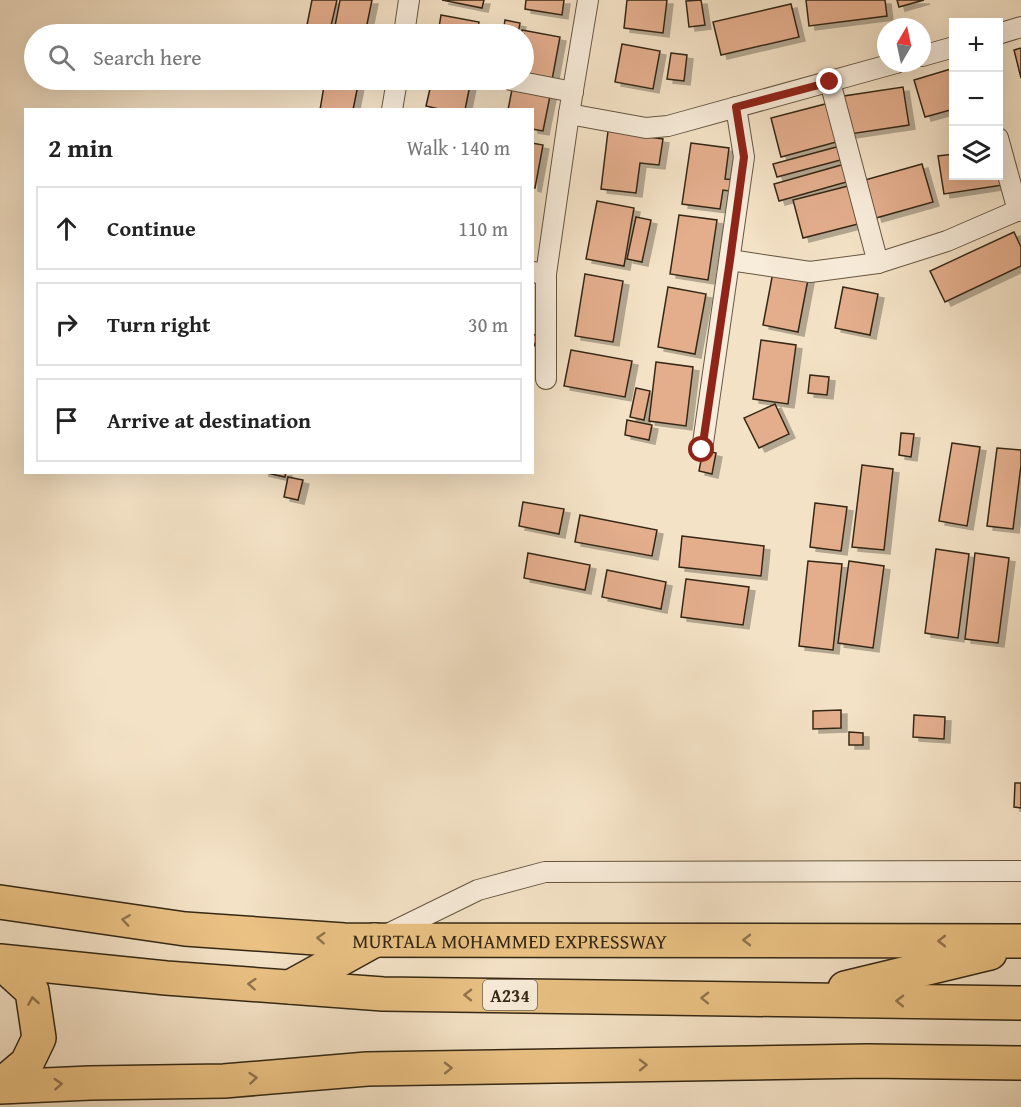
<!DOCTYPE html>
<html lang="en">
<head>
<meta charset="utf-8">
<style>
	:root { --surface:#fff; --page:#f2f2f2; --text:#222; --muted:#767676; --line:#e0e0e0 }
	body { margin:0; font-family:"Gentium Book Plus",serif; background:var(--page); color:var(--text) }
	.controls { position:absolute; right:18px; top:18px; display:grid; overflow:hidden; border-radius:0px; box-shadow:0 6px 24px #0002 }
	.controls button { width:54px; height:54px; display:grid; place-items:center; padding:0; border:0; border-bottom:2px solid var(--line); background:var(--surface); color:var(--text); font:30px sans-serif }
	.compass { position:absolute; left:877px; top:18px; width:54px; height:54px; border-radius:50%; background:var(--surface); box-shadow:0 6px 24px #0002; rotate:9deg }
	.stop { position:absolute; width:18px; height:18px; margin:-14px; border:4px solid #8f2418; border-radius:50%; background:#fff }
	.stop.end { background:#8f2418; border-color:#fff; box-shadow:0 2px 6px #0008 }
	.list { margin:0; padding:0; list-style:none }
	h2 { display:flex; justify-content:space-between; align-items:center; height:78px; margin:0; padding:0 24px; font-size:26px }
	h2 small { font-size:20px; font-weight:400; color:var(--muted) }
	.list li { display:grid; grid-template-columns:39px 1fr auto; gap:18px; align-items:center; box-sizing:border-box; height:84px; margin:0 12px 12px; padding:0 12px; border:2px solid var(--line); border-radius:0px }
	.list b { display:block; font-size:22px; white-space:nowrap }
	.list em { font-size:20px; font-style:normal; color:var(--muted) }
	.icon { flex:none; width:33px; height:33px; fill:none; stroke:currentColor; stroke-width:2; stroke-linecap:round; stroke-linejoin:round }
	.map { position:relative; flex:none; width:1021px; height:1107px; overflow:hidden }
	.search { position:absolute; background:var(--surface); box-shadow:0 6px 24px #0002; left:24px; top:24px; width:510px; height:66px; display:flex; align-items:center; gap:15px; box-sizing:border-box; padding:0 21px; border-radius:33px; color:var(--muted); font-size:22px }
	.panel { position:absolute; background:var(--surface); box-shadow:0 6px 24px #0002; left:24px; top:108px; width:510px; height:366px; border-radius:0px }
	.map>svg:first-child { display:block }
	.building { fill:#e4ae8d; stroke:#352815; stroke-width:1.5; filter:url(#shadow) }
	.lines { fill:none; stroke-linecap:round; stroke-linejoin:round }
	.street-casing { stroke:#655641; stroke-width:22 }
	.highway-casing { stroke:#352815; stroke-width:36 }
	.street { stroke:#f8ecda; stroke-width:20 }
	.highway { stroke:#eac183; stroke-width:33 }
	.oneway { stroke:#90744c }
	.route { stroke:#8f2418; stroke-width:8 }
	.labels { text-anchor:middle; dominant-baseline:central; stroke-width:4.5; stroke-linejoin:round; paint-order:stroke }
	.shield { fill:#f8ecda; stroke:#706350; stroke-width:1.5 }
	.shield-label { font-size:18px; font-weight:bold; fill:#352815 }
	.street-label { font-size:20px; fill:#352815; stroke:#f8ecda }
</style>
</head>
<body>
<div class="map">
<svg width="1021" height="1107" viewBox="0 0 1021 1107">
	<defs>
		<filter id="shadow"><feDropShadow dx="6" dy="4" stdDeviation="0" flood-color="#0004"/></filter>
	</defs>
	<rect width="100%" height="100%" fill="#f4e2c6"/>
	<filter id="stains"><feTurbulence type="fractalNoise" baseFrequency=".00333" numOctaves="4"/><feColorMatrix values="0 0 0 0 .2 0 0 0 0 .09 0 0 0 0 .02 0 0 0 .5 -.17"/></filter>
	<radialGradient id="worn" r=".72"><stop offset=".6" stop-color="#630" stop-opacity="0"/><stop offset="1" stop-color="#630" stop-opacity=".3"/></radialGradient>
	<g class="building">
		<polygon points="312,0 337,0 330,30 307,25"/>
		<polygon points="340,0 372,0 365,34 353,34 334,31"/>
		<polygon points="442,0 484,0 482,8"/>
		<polygon points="526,0 564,0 562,15 525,9"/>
		<polygon points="627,0 667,0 663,33 624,28"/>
		<polygon points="701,0 705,25 689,27 686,1"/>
		<polygon points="806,0 885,0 887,16 809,26"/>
		<polygon points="897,0 924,0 899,7"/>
		<polygon points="791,4 799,37 721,55 713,22"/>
		<polygon points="441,15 479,22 477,34 438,34"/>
		<polygon points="505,20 520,23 518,34 503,34"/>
		<polygon points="522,30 560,37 552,80 524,74 524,34 521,34"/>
		<polygon points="622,44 660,51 653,89 615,82"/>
		<polygon points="1021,48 1021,78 1014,50"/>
		<polygon points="671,53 687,55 684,81 667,79"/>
		<polygon points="954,68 954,109 925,117 914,80"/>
		<polygon points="325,80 359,80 353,110 320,110"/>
		<polygon points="432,80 471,80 465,110 443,110 426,106"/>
		<polygon points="513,84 551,91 543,131 532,129 532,110 508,110"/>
		<polygon points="903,87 909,125 850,134 844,96"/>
		<polygon points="829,103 840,141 781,157 771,118"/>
		<polygon points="608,131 663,139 659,165 640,163 636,193 601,189"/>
		<polygon points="532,143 543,145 535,188 532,187"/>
		<polygon points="691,143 729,148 725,179 738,180 736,192 723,190 720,209 682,204"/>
		<polygon points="844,145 848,158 777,177 773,164"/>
		<polygon points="954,154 954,176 998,176 1003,185 944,194 938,156"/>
		<polygon points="845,164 850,181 779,201 774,184"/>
		<polygon points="922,164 933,202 876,218 865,180"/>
		<polygon points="852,185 862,223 803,238 793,200"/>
		<polygon points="597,201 634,208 624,266 586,259"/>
		<polygon points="679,215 717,220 708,280 670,274"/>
		<polygon points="636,217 651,220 642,262 627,259"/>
		<polygon points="1014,232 1021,247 1021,266 945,302 930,271"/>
		<polygon points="774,267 809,274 798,332 763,325"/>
		<polygon points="585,274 623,281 613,342 575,336"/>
		<polygon points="668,287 706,294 695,354 658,347"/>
		<polygon points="843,287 878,294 870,335 835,328"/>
		<polygon points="532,334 538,336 534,346 532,346"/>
		<polygon points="761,340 796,345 788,404 753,399"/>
		<polygon points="571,350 632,361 625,397 564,386"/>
		<polygon points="656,362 693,367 686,426 649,421"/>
		<polygon points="810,375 829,377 827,395 808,393"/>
		<polygon points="636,388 650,391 644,420 630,417"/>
		<polygon points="775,404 789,434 759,448 744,418"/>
		<polygon points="627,420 652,425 649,440 625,435"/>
		<polygon points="901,433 914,434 911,457 899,455"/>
		<polygon points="952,443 980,447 967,526 939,521"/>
		<polygon points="997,448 1021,450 1021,465 1013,529 987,526"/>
		<polygon points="703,450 716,453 712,474 699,471"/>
		<polygon points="862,465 893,469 884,550 852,547"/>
		<polygon points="262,472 286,472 285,477"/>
		<polygon points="288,477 303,480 298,500 284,497"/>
		<polygon points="523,502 564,509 559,534 519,526"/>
		<polygon points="815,503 847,507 841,551 810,547"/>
		<polygon points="580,515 657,530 652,556 575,542"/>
		<polygon points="682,536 764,546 761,576 679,567"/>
		<polygon points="936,549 969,554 958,638 925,633"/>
		<polygon points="528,553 590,565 585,590 524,578"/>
		<polygon points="975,553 1009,558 998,643 965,639"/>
		<polygon points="808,561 842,564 833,650 799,646"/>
		<polygon points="849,561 884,566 873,648 838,643"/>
		<polygon points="607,570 666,582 661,609 602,597"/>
		<polygon points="686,579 749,587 743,625 681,617"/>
		<polygon points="841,710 841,728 813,729 813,711"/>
		<polygon points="914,715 945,717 944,739 913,737"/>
		<polygon points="849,732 863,733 863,745 849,745"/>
		<polygon points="1015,783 1021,783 1021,808 1014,807"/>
	</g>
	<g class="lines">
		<defs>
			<g id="street">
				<polyline points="404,34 409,0"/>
				<polyline points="998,34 1021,27"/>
				<polyline points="922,56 954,47"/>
				<polyline points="511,80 573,92"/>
				<polyline points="830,82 878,263"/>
				<polyline points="392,110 397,80"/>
				<polyline points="569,114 646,128 668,126 896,63"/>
				<polyline points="998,138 1018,211"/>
				<polyline points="730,260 810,272 878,263 947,241 1021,209"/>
				<polyline points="532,272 546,274 569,114 588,0"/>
				<polyline points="546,379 546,274"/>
				<polyline points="702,450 744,157 736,107"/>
				<polyline points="386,935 478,890 545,872 1021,871"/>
			</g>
			<g id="highway">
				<path id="s1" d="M0,902L185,929L344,940L1021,941"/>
				<polyline points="0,961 166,978 383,994 1021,1003"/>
				<polyline points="0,962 32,991 39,1038 27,1063 0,1086"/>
				<polyline points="290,987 375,940"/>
				<polyline points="845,988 990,953"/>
				<polyline points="0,1087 90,1083 224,1081 367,1069 868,1061 1021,1063"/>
			</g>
		</defs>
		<use href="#street" class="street-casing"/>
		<use href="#highway" class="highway-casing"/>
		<use href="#street" class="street"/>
		<use href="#highway" class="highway"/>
	</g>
	<defs><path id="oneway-chevron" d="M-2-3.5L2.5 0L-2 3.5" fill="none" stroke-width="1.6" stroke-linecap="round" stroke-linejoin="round" transform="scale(1.5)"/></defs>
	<g class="oneway">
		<use href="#oneway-chevron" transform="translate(126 920) rotate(-172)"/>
		<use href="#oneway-chevron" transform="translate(321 938) rotate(-176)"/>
		<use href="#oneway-chevron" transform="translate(747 940) rotate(-180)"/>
		<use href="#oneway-chevron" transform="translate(942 941) rotate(-180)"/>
		<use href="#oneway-chevron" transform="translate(252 984) rotate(-176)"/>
		<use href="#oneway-chevron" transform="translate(468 995) rotate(-179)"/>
		<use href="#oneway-chevron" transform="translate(705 998) rotate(-179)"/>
		<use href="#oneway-chevron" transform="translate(33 1001) rotate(-99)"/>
		<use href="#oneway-chevron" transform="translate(900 1001) rotate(-179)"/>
		<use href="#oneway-chevron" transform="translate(643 1065) rotate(-1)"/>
		<use href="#oneway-chevron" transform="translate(448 1068) rotate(-1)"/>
		<use href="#oneway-chevron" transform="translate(253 1078) rotate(-5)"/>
		<use href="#oneway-chevron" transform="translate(58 1084) rotate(-3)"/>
	</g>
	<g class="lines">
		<polyline class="route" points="702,450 730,260 744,157 736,107 830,82"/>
	</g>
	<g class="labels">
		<rect class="shield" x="483" y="980" width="54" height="30" rx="4.5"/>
		<g class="shield-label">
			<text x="510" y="995">A234</text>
		</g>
		<g class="street-label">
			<text stroke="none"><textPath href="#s1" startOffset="512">MURTALA MOHAMMED EXPRESSWAY</textPath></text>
		</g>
	</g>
	<rect width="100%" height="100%" filter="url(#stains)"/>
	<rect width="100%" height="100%" fill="url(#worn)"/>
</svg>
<div class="controls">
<button>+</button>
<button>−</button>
<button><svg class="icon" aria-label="layers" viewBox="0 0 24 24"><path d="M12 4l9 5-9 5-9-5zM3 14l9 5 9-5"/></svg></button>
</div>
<svg class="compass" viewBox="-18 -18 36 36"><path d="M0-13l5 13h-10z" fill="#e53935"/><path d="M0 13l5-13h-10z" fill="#767676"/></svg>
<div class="stop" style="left:702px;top:450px"></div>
<div class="stop end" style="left:830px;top:82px"></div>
<div class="search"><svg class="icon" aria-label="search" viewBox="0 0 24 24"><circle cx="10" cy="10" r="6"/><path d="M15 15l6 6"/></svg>Search here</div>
<section class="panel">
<h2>2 min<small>Walk · 140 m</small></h2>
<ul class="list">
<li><svg class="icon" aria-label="ahead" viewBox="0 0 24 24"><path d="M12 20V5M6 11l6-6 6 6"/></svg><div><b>Continue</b></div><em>110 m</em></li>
<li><svg class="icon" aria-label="right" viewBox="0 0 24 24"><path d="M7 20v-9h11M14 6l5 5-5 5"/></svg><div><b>Turn right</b></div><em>30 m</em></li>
<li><svg class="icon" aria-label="arrive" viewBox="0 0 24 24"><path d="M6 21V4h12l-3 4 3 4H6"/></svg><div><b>Arrive at destination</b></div></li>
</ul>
</section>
</div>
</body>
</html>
